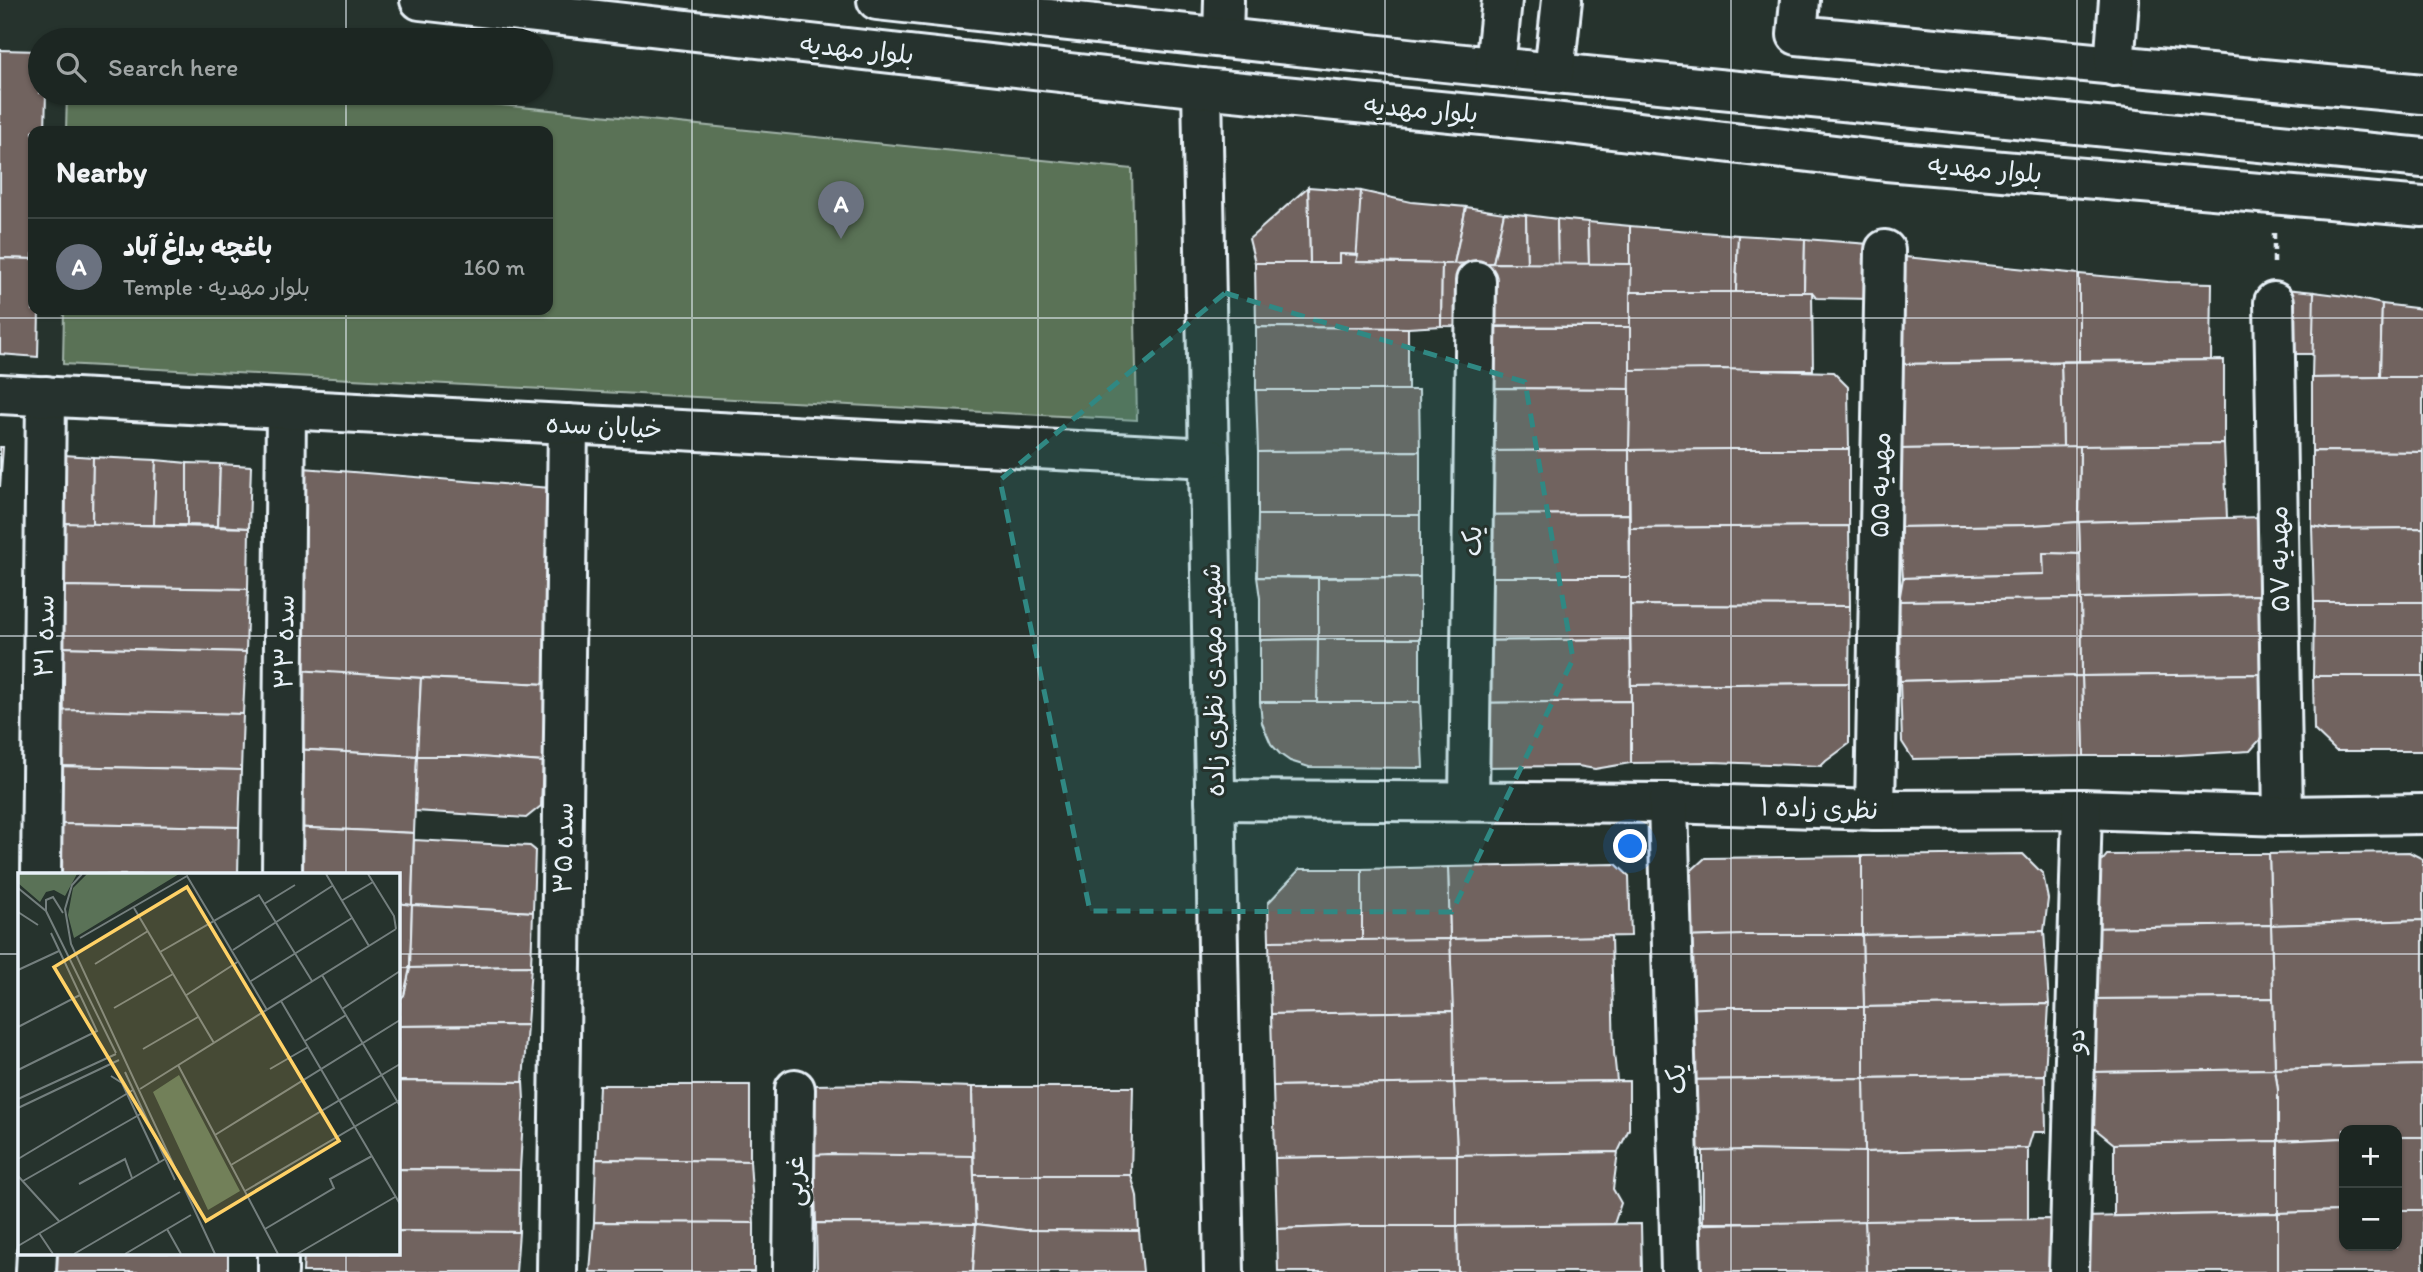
<!DOCTYPE html>
<html lang="en">
<head>
<meta charset="utf-8">
<style>
	:root { --surface:#1c2622; --page:#29322f; --text:#f1f3f6; --muted:#a0a5a5; --line:#3a4340; --accent:#b45309 }
	body { margin:0; font-family:Itim,"Playpen Sans Arabic",sans-serif; background:var(--page); color:var(--text) }
	.controls { position:absolute; right:21px; bottom:21px; display:grid; overflow:hidden; border-radius:14px; box-shadow:0 2px 5px #0004 }
	.controls button { width:63px; height:63px; display:grid; place-items:center; padding:0; border:0; border-bottom:2px solid var(--line); background:var(--surface); color:var(--text); font:35px sans-serif }
	.you { position:absolute; left:1631px; top:847px; width:24px; height:24px; margin:-18px; border:5px solid #fff; border-radius:50%; background:#1a73e8; box-shadow:0 0 0 10px #1a73e833 }
	.badge { display:grid; place-items:center; width:46px; height:46px; border-radius:50%; background:var(--accent); color:#fff; font-size:23px; font-weight:700 }
	.pin { position:absolute; translate:-50% -58px; filter:drop-shadow(0 2px 4px #0008) }
	.pin::after { content:''; position:absolute; top:37px; width:24px; height:21px; background:inherit; clip-path:polygon(0 0,100% 0,50% 100%) }
	.list { margin:0; padding:0; list-style:none }
	h2 { display:flex; justify-content:space-between; align-items:center; height:91px; margin:0; padding:0 28px; font-size:30px }
	h2 small { font-size:23px; font-weight:400; color:var(--muted) }
	.list li { display:grid; grid-template-columns:46px 1fr auto; gap:21px; align-items:center; box-sizing:border-box; height:98px; padding:0 28px; border-top:2px solid var(--line) }
	.list b { display:block; font-size:26px; white-space:nowrap }
	.list p { margin:0; font-size:23px; white-space:nowrap; color:var(--muted) }
	.list em { font-size:23px; font-style:normal; color:var(--muted) }
	.icon { flex:none; width:38px; height:38px; fill:none; stroke:currentColor; stroke-width:2; stroke-linecap:round; stroke-linejoin:round }
	.map { position:relative; flex:none; width:2423px; height:1272px; overflow:hidden }
	.search { position:absolute; background:var(--surface); box-shadow:0 2px 5px #0004; left:28px; top:28px; width:525px; height:77px; display:flex; align-items:center; gap:18px; box-sizing:border-box; padding:0 24px; border-radius:38px; color:var(--muted); font-size:26px }
	.panel { position:absolute; background:var(--surface); box-shadow:0 2px 5px #0004; left:28px; top:126px; width:525px; height:189px; border-radius:14px }
	.map>svg:first-child { display:block }
	.green { fill:#5a7257; stroke:#a1b2a8; stroke-width:2 }
	.building { fill:#71645f; stroke:#e8f1f8; stroke-width:2 }
	.lines { fill:none; stroke-linecap:round; stroke-linejoin:round }
	.minor-casing { stroke:#e8f1f8; stroke-width:44 }
	.tertiary-casing { stroke:#e8f1f8; stroke-width:44 }
	.secondary-casing { stroke:#e8f1f8; stroke-width:44 }
	.path { stroke:#e8f1f8; stroke-width:4.5; stroke-dasharray:7 5; stroke-linecap:butt }
	.minor { stroke:#26332d; stroke-width:38 }
	.tertiary { stroke:#26332d; stroke-width:38 }
	.secondary { stroke:#26332d; stroke-width:38 }
	.marked { fill:#308883; fill-opacity:0.2; stroke:#308883; stroke-width:5; stroke-dasharray:14 9; stroke-linejoin:round }
	.grid { fill:none; stroke:#e8f1f8; stroke-width:2; stroke-opacity:0.55 }
	.labels { text-anchor:middle; dominant-baseline:central; stroke-width:6; stroke-linejoin:round; paint-order:stroke }
	.street-label { font-size:26px; fill:#e8f1f8; stroke:#26332d }
	.inset-road { fill:none; stroke:#747f7e; stroke-width:2 }
	.view { fill:#ffd166; fill-opacity:0.15; stroke:#ffd166; stroke-width:3.5 }
	.inset-edge { fill:none; stroke:#e8f1f8; stroke-width:3.5 }
</style>
</head>
<body>
<div class="map">
<svg width="2423" height="1272" viewBox="0 0 2423 1272">
	<rect width="100%" height="100%" fill="#26332d"/>
	<filter id="ink" filterUnits="userSpaceOnUse"><feTurbulence type="fractalNoise" baseFrequency=".0143" numOctaves="2"/><feDisplacementMap in="SourceGraphic" scale="14" xChannelSelector="R" yChannelSelector="G"/><feConvolveMatrix kernelMatrix="1 2 1 2 8 2 1 2 1" color-interpolation-filters="sRGB"/></filter>
	<g filter="url(#ink)">
		<polygon class="green" points="67,93 383,93 1132,169 1137,420 63,364 64,310 548,310 548,131 66,131"/>
		<g class="building">
			<polygon points="0,50 40,51 40,93 46,93 45,131 33,131 33,259 0,258"/>
			<polygon points="1308,187 1361,191 1358,255 1339,254 1339,263 1310,263"/>
			<polygon points="1308,187 1310,263 1255,263 1249,239"/>
			<polygon points="1361,191 1411,202 1466,207 1454,264 1356,262"/>
			<polygon points="1466,207 1504,213 1493,263 1454,264"/>
			<polygon points="1504,213 1526,215 1527,264 1493,263"/>
			<polygon points="1526,215 1557,219 1558,264 1527,264"/>
			<polygon points="1557,219 1588,222 1589,264 1558,264"/>
			<polygon points="1588,222 1630,226 1631,264 1589,264"/>
			<polygon points="1630,226 1738,235 1736,292 1630,292"/>
			<polygon points="1738,235 1805,239 1804,292 1736,292"/>
			<polygon points="1805,239 1869,244 1873,299 1817,298 1812,292 1804,292"/>
			<polygon points="1339,254 1358,255 1356,262 1442,264 1441,326 1408,328 1256,327 1255,263 1339,263"/>
			<polygon points="1905,257 2079,274 2079,361 1899,364 1898,261"/>
			<polygon points="0,258 33,259 33,310 39,310 38,357 0,354"/>
			<polygon points="1493,263 1631,264 1630,327 1441,326 1442,264"/>
			<polygon points="2079,274 2168,282 2212,283 2211,360 2079,361"/>
			<polygon points="2285,289 2314,292 2314,354 2287,354"/>
			<polygon points="1630,292 1812,292 1813,370 1630,370"/>
			<polygon points="2314,292 2345,296 2382,304 2380,377 2312,378"/>
			<polygon points="2382,304 2423,309 2423,377 2380,377"/>
			<polygon points="1256,327 1408,328 1408,390 1256,390"/>
			<polygon points="1482,327 1630,327 1630,389 1483,388"/>
			<polygon points="2224,360 2224,444 2063,447 2061,362"/>
			<polygon points="2061,362 2063,447 1900,449 1899,364"/>
			<polygon points="1722,369 1833,372 1848,387 1849,449 1629,450 1630,370"/>
			<polygon points="2380,377 2423,377 2423,452 2312,451 2312,378"/>
			<polygon points="1483,388 1630,389 1629,450 1480,451"/>
			<polygon points="1256,390 1419,390 1420,451 1258,452"/>
			<polygon points="2224,444 2227,518 2079,522 2080,446"/>
			<polygon points="2080,446 2079,522 2034,525 1899,527 1900,449"/>
			<polygon points="0,447 3,447 0,487"/>
			<polygon points="1730,449 1849,449 1849,526 1630,528 1629,450"/>
			<polygon points="1629,450 1629,514 1469,515 1480,451"/>
			<polygon points="1420,451 1420,515 1258,515 1258,452"/>
			<polygon points="2312,451 2423,452 2423,528 2329,529 2312,526"/>
			<polygon points="64,455 93,457 92,525 62,523"/>
			<polygon points="93,457 156,460 154,525 92,525"/>
			<polygon points="156,460 187,463 187,525 154,525"/>
			<polygon points="187,463 220,464 218,526 187,525"/>
			<polygon points="220,464 251,466 249,528 218,526"/>
			<polygon points="303,468 551,488 545,684 345,674 296,670"/>
			<polygon points="1629,514 1630,577 1469,577 1469,515"/>
			<polygon points="1258,515 1420,515 1420,577 1257,577"/>
			<polygon points="2262,517 2262,595 2081,599 2079,522"/>
			<polygon points="2079,522 2080,554 2043,553 2044,574 1903,578 1899,527 2034,525"/>
			<polygon points="62,523 249,528 248,589 60,586"/>
			<polygon points="1849,526 1850,606 1630,605 1630,528"/>
			<polygon points="2312,526 2329,529 2423,528 2423,602 2314,602"/>
			<polygon points="2043,553 2080,554 2081,599 1899,601 1903,578 2044,574"/>
			<polygon points="1257,577 1318,578 1318,639 1260,640 1260,598"/>
			<polygon points="1420,577 1420,639 1318,639 1318,578"/>
			<polygon points="1469,577 1630,577 1630,639 1471,641"/>
			<polygon points="60,586 248,589 246,652 57,647"/>
			<polygon points="2262,595 2264,674 2082,676 2081,599"/>
			<polygon points="2081,599 2082,676 1900,681 1899,601"/>
			<polygon points="2314,602 2423,602 2423,676 2313,676"/>
			<polygon points="1630,605 1850,606 1849,683 1631,685"/>
			<polygon points="1318,639 1420,639 1420,702 1317,702"/>
			<polygon points="1318,639 1317,702 1260,702 1260,640"/>
			<polygon points="1630,639 1631,701 1470,703 1471,641"/>
			<polygon points="57,647 246,652 243,714 53,711"/>
			<polygon points="296,670 421,678 417,756 292,749"/>
			<polygon points="2264,674 2265,734 2250,751 2162,756 2084,756 2082,676"/>
			<polygon points="2082,676 2084,756 1913,759 1902,742 1900,681"/>
			<polygon points="2313,676 2423,676 2423,751 2336,751 2314,730"/>
			<polygon points="421,678 545,684 543,762 466,756 417,756"/>
			<polygon points="1849,683 1849,744 1826,761 1821,766 1713,762 1631,763 1631,685"/>
			<polygon points="1631,701 1631,763 1595,769 1578,766 1476,767 1470,703"/>
			<polygon points="1260,702 1420,702 1423,768 1309,767 1290,761 1280,754 1271,744 1262,723"/>
			<polygon points="78,710 243,714 241,770 53,766 53,711"/>
			<polygon points="292,749 417,756 414,833 289,827"/>
			<polygon points="417,756 466,756 543,762 541,806 526,818 415,811"/>
			<polygon points="53,766 241,770 239,827 62,824 49,821"/>
			<polygon points="49,821 62,824 239,827 238,875 50,875"/>
			<polygon points="289,827 414,833 412,905 397,903 397,875 288,875"/>
			<polygon points="414,840 530,846 535,850 533,912 412,905"/>
			<polygon points="2409,852 2423,859 2423,920 2271,925 2269,854"/>
			<polygon points="2023,854 2043,874 2048,899 2044,931 1862,935 1862,856"/>
			<polygon points="2206,854 2269,854 2271,925 2090,928 2099,865 2107,855"/>
			<polygon points="1862,856 1862,935 1682,937 1682,879 1705,858"/>
			<polygon points="1616,864 1629,876 1631,936 1450,939 1448,867"/>
			<polygon points="1448,867 1450,939 1362,941 1362,869"/>
			<polygon points="1300,869 1362,869 1362,941 1269,941 1268,903"/>
			<polygon points="397,903 412,905 410,968 397,968"/>
			<polygon points="412,905 533,912 531,966 410,968"/>
			<polygon points="2423,920 2423,1065 2275,1069 2271,925"/>
			<polygon points="2271,925 2273,998 2093,999 2090,928"/>
			<polygon points="2044,931 2049,1004 1864,1007 1862,935"/>
			<polygon points="1743,935 1862,935 1864,1007 1682,1009 1682,937"/>
			<polygon points="1611,936 1614,1053 1617,1081 1454,1083 1450,939"/>
			<polygon points="1450,939 1453,1011 1271,1014 1269,941"/>
			<polygon points="531,966 527,1025 398,1026 400,999 404,995 410,968"/>
			<polygon points="397,968 410,968 404,995 400,999 398,1026"/>
			<polygon points="2273,998 2275,1069 2094,1072 2093,999"/>
			<polygon points="2049,1004 2045,1075 1864,1078 1864,1007"/>
			<polygon points="1726,1007 1864,1007 1864,1078 1683,1080 1682,1009"/>
			<polygon points="1453,1011 1454,1083 1273,1086 1271,1014"/>
			<polygon points="527,1025 523,1082 397,1081 398,1026"/>
			<polygon points="2423,1065 2423,1137 2397,1137 2397,1130 2344,1130 2344,1138 2278,1141 2278,1090 2275,1069"/>
			<polygon points="2275,1069 2278,1090 2278,1141 2114,1144 2094,1128 2094,1072"/>
			<polygon points="2045,1075 2046,1132 2033,1132 2028,1148 1865,1152 1864,1078"/>
			<polygon points="1864,1078 1865,1152 1694,1151 1683,1080"/>
			<polygon points="397,1081 523,1082 524,1100 520,1170 397,1169"/>
			<polygon points="1629,1081 1629,1129 1618,1152 1457,1155 1454,1083"/>
			<polygon points="1454,1083 1457,1155 1275,1158 1273,1086"/>
			<polygon points="879,1084 972,1087 973,1156 814,1155 813,1085"/>
			<polygon points="599,1085 750,1085 750,1161 596,1159"/>
			<polygon points="972,1087 1133,1087 1131,1175 974,1175"/>
			<rect x="2397" y="1137" width="26" height="73"/>
			<polygon points="2344,1138 2344,1211 2278,1213 2278,1141"/>
			<polygon points="2278,1141 2278,1213 2114,1216 2114,1144"/>
			<polygon points="2028,1148 2028,1220 1865,1221 1865,1152"/>
			<polygon points="1745,1150 1865,1152 1865,1221 1849,1223 1703,1223 1703,1151"/>
			<polygon points="1618,1152 1613,1189 1621,1203 1614,1224 1457,1226 1457,1155"/>
			<polygon points="828,1154 973,1156 976,1224 816,1223 814,1155"/>
			<polygon points="1457,1155 1457,1226 1358,1226 1277,1229 1275,1158"/>
			<polygon points="596,1159 750,1161 754,1223 594,1222"/>
			<polygon points="397,1169 520,1170 519,1232 397,1231"/>
			<polygon points="974,1175 1131,1175 1137,1196 1139,1231 1025,1230 976,1224"/>
			<polygon points="2397,1210 2423,1210 2423,1272 2278,1272 2278,1213 2344,1211 2344,1246 2397,1246"/>
			<polygon points="2278,1213 2278,1272 2081,1272 2081,1217"/>
			<polygon points="2054,1219 2056,1272 1867,1272 1865,1221"/>
			<polygon points="1865,1221 1867,1272 1667,1272 1666,1225"/>
			<polygon points="594,1222 754,1223 754,1272 590,1272"/>
			<polygon points="816,1223 976,1224 973,1272 817,1272"/>
			<polygon points="976,1224 1025,1230 1139,1231 1143,1272 973,1272"/>
			<polygon points="1641,1224 1642,1272 1458,1272 1457,1226"/>
			<polygon points="1358,1226 1457,1226 1458,1272 1278,1272 1277,1229"/>
			<polygon points="397,1231 519,1232 516,1272 303,1272 304,1253 397,1253"/>
			<polygon points="39,1253 228,1253 228,1272 38,1272"/>
		</g>
		<g class="lines">
			<defs>
				<g id="minor">
					<polyline points="1800,0 1797,35 2423,94"/>
					<polyline points="1223,38 1224,0"/>
					<polyline points="2114,66 2119,0"/>
					<polyline points="1202,88 1224,1272"/>
					<polyline points="2274,302 2283,816"/>
					<polyline points="1215,800 1668,803 1875,810 2082,809 2283,816 2423,814"/>
					<polyline points="1469,801 1476,281"/>
					<polyline points="1668,803 1681,1272"/>
					<polyline points="1875,810 1885,250"/>
					<polyline points="41,875 46,396"/>
					<polyline points="282,875 286,409"/>
					<polyline points="36,1272 37,1253"/>
					<polyline points="278,1272 278,1253"/>
					<polyline points="557,1272 568,424"/>
					<polyline points="793,1272 795,1089"/>
					<polyline points="2069,1272 2082,809"/>
				</g>
				<polyline id="tertiary" points="0,394 1209,458"/>
				<g id="secondary">
					<polyline points="420,0 1202,88 1553,122 1886,161 2423,207"/>
					<polyline points="877,0 1444,62 2423,158"/>
					<polyline points="1495,67 1502,0"/>
					<polyline points="1554,73 1562,0"/>
				</g>
			</defs>
			<use href="#minor" class="minor-casing"/>
			<use href="#tertiary" class="tertiary-casing"/>
			<use href="#secondary" class="secondary-casing"/>
			<polyline class="path" points="2274,263 2274,233"/>
			<use href="#minor" class="minor"/>
			<use href="#tertiary" class="tertiary"/>
			<use href="#secondary" class="secondary"/>
		</g>
	</g>
	<path class="marked" d="M1225,293L1525,382L1573,659L1452,912L1090,911L1000,480Z"/>
	<path class="grid" d="M346,0V40M692,0V1272M1038,0V1272M1385,0V1272M1731,0V1272M2077,0V1272M346,93V131M346,310V875M0,318H2423M0,636H2423M0,954H19M397,954H2423M346,1253V1272"/>
	<g class="labels">
		<g class="street-label">
			<text transform="translate(857 49) rotate(6)">بلوار مهدیه</text>
			<text transform="translate(1421 109) rotate(5)">بلوار مهدیه</text>
			<text transform="translate(1985 169) rotate(5)">بلوار مهدیه</text>
			<text transform="translate(604 426) rotate(3)">خیابان سده</text>
			<text transform="translate(1880 485) rotate(-89)">مهدیه ۵۵</text>
			<text transform="translate(1472 541) rotate(-89)">یک</text>
			<text transform="translate(2279 559) rotate(-91)">مهدیه ۵۷</text>
			<text transform="translate(44 636) rotate(-89)">سده ۳۱</text>
			<text transform="translate(284 642) rotate(-89)">سده ۳۳</text>
			<text transform="translate(1213 680) rotate(-91)">شهید مهدی نظری زاده</text>
			<text transform="translate(1819 808) rotate(2)">نظری زاده ۱</text>
			<text transform="translate(563 848) rotate(-89)">سده ۳۵</text>
			<text transform="translate(2075 1041) rotate(-88)">دو</text>
			<text transform="translate(1676 1079) rotate(-92)">یک</text>
			<text transform="translate(794 1181) rotate(-89)">غربی</text>
		</g>
	</g>
	<g transform="translate(18 873)">
		<rect width="382" height="382" fill="#26332d"/>
		<path d="M0,1H59L47,23L36,17L28,19L22,29L0,10ZM69,1H161L56,65L50,42L55,15ZM161,202L222,318L190,337L135,219Z" fill="#5a7257"/>
		<path class="inset-road" d="M64,1L54,12L47,36L53,71L197,381M308,1L351,73M350,1L376,43L378,56M0,15L28,38L98,180M323,28L355,9M246,31L277,12M116,35L196,170M28,38V27L35,24L45,40M0,39L20,52M62,65L169,3L249,137M215,77L314,13M142,79L241,22L294,108M77,91L130,58M0,97L41,78M304,102L382,233M233,108L334,45M167,123L221,88M263,128L382,331M96,135L155,101M324,136L382,98M0,154L62,122M287,168L328,142M125,176L180,144M160,192L260,381M252,196L290,174M0,197L79,158L33,60M107,199L157,307M93,203L104,210L141,289M122,216L378,56M0,226L98,181M0,235L101,187M197,262L382,147M0,286L115,217M213,292L382,191M0,303L41,348M5,308L126,239M61,311L107,286L114,305M227,318L382,227M149,356L163,381M247,356L316,315L312,306L354,283M21,360L35,381M0,373L147,286M56,381L162,319M107,381L173,342M279,381L377,324"/>
		<path class="view" d="M169,14L321,268L188,348L36,94Z"/>
		<rect width="382" height="382" class="inset-edge"/>
	</g>
</svg>
<div class="controls">
<button>+</button>
<button>−</button>
</div>
<div class="you"></div>
<div class="pin badge" style="left:841px;top:239px;background:#6b7280">A</div>
<div class="search"><svg class="icon" aria-label="search" viewBox="0 0 24 24"><circle cx="10" cy="10" r="6"/><path d="M15 15l6 6"/></svg>Search here</div>
<section class="panel">
<h2>Nearby<small></small></h2>
<ul class="list">
<li><span class="badge" style="background:#6b7280">A</span><div><b>باغچه بداغ آباد</b><p>Temple · بلوار مهدیه</p></div><em>160 m</em></li>
</ul>
</section>
</div>
</body>
</html>
